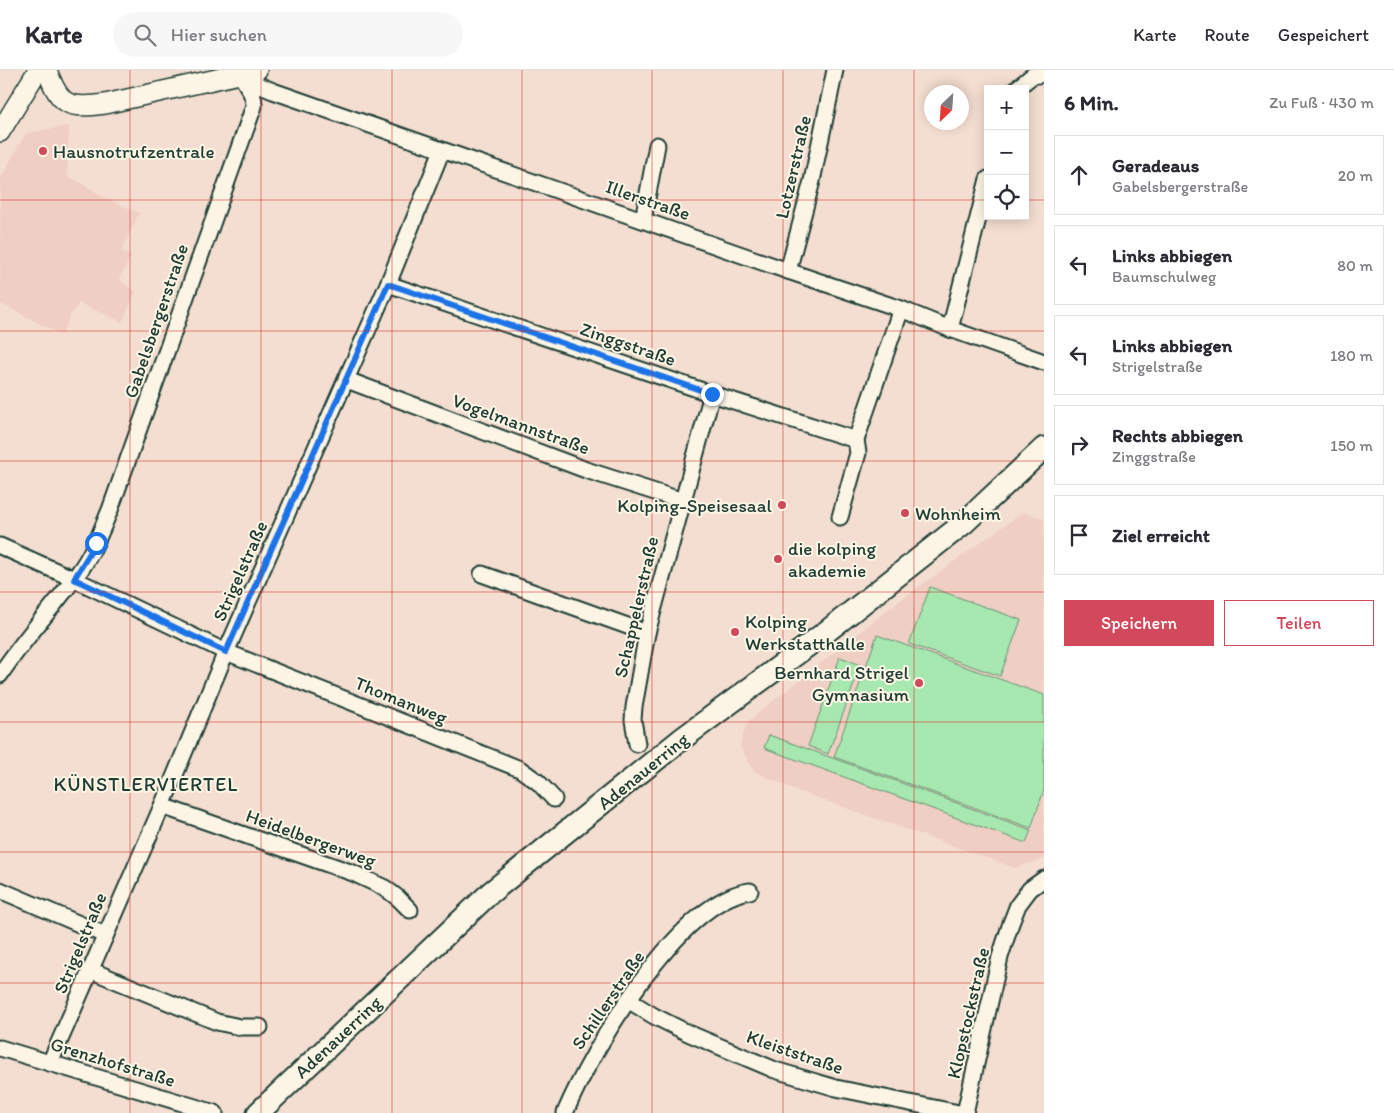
<!DOCTYPE html>
<html lang="de">
<head>
<meta charset="utf-8">
<style>
	:root { --surface:#fff; --page:#f7f7f7; --text:#2b2b33; --muted:#7c7c81; --line:#e1e1e2; --accent:#d1495b }
	body { margin:0; font-family:Itim,sans-serif; background:var(--page); color:var(--text) }
	.controls { position:absolute; right:15px; top:15px; display:grid; overflow:hidden; border-radius:0px; box-shadow:0 2px 12px #0003 }
	.controls button { width:45px; height:45px; display:grid; place-items:center; padding:0; border:0; border-bottom:1px solid var(--line); background:var(--surface); color:var(--text); font:25px sans-serif }
	.compass { position:absolute; left:924px; top:15px; width:45px; height:45px; border-radius:50%; background:var(--surface); box-shadow:0 2px 12px #0003; rotate:205deg }
	.stop { position:absolute; width:15px; height:15px; margin:-11px; border:4px solid #1a73e8; border-radius:50%; background:#fff }
	.stop.end { background:#1a73e8; border-color:#fff; box-shadow:0 1px 5px #0008 }
	.list { margin:0; padding:0; list-style:none }
	h2 { display:flex; justify-content:space-between; align-items:center; height:65px; margin:0; padding:0 20px; font-size:21px }
	h2 small { font-size:16px; font-weight:400; color:var(--muted) }
	.list li { display:grid; grid-template-columns:32px 1fr auto; gap:15px; align-items:center; box-sizing:border-box; height:80px; margin:0 10px 10px; padding:0 10px; border:1px solid var(--line); border-radius:0px }
	.list b { display:block; font-size:19px; white-space:nowrap }
	.list p { margin:0; font-size:16px; white-space:nowrap; color:var(--muted) }
	.list em { font-size:16px; font-style:normal; color:var(--muted) }
	.actions { display:flex; gap:10px; padding:15px 20px }
	.actions a { flex:1; padding:11px 0; border:1px solid var(--accent); border-radius:0px; text-align:center; font-size:18px; color:var(--accent) }
	.actions .main { background:var(--accent); color:#fff }
	.icon { flex:none; width:28px; height:28px; fill:none; stroke:currentColor; stroke-width:2; stroke-linecap:round; stroke-linejoin:round }
	.map { position:relative; flex:none; width:1044px; height:1043px; overflow:hidden }
	header { display:flex; align-items:center; gap:30px; box-sizing:border-box; height:70px; padding:0 25px; background:var(--surface); border-bottom:1px solid var(--line) }
	header strong { font-size:24px }
	nav { display:flex; gap:28px; margin-inline-start:auto; font-size:18px }
	.search { width:350px; height:45px; background:var(--page); display:flex; align-items:center; gap:12px; box-sizing:border-box; padding:0 18px; border-radius:28px; color:var(--muted); font-size:19px }
	main { display:flex }
	aside { flex:1; background:var(--surface) }
	.map>svg:first-child { display:block }
	.built { fill:#efcec3 }
	.green { fill:#a7e8b0; stroke:#639272 }
	.lines { fill:none; stroke-linecap:round; stroke-linejoin:round }
	.minor-casing { stroke:#1f3d34; stroke-width:19 }
	.tertiary-casing { stroke:#1f3d34; stroke-width:22 }
	.secondary-casing { stroke:#1f3d34; stroke-width:25 }
	.minor { stroke:#fcf5e5; stroke-width:15 }
	.tertiary { stroke:#fcf5e5; stroke-width:19 }
	.secondary { stroke:#fcf5e5; stroke-width:21 }
	.route { stroke:#1a73e8; stroke-width:6 }
	.grid { fill:none; stroke:#d62828; stroke-width:1; stroke-opacity:0.55 }
	.poi-dot { fill:#d1495b; stroke:#fcf5e5; stroke-width:2 }
	.labels { text-anchor:middle; dominant-baseline:central; stroke-width:4; stroke-linejoin:round; paint-order:stroke }
	.poi-label { font-size:19px; fill:#1f3d34; stroke:#fcf5e5; text-anchor:start }
	.street-label { font-size:19px; fill:#1f3d34; stroke:#fcf5e5 }
	.neighbourhood-label { font-size:20px; letter-spacing:1px; fill:#1f3d34; stroke:#fcf5e5 }
</style>
</head>
<body>
<header>
<strong>Karte</strong>
<div class="search"><svg class="icon" aria-label="search" viewBox="0 0 24 24"><circle cx="10" cy="10" r="6"/><path d="M15 15l6 6"/></svg>Hier suchen</div>
<nav><a>Karte</a><a>Route</a><a>Gespeichert</a></nav>
</header>
<main>
<div class="map">
<svg width="1044" height="1043" viewBox="0 0 1044 1043">
	<rect width="100%" height="100%" fill="#f4ded1"/>
	<filter id="ink" filterUnits="userSpaceOnUse"><feTurbulence type="fractalNoise" baseFrequency=".02" numOctaves="2"/><feDisplacementMap in="SourceGraphic" scale="10" xChannelSelector="R" yChannelSelector="G"/><feConvolveMatrix kernelMatrix="1 2 1 2 8 2 1 2 1" color-interpolation-filters="sRGB"/></filter>
	<g filter="url(#ink)">
		<g class="built">
			<polygon points="69,56 67,106 81,113 104,127 139,143 121,181 131,186 119,210 136,222 122,252 79,233 70,246 62,265 0,233 0,109 26,63"/>
			<polygon points="1023,442 1044,449 1044,789 1015,798 798,721 754,701 740,676 747,652 898,532"/>
		</g>
		<g class="green">
			<polygon points="930,517 1021,550 1000,606 909,574"/>
			<polygon points="877,565 1044,625 1044,720 1031,758 834,687"/>
			<polygon points="840,587 861,595 828,684 808,676"/>
			<polygon points="769,665 1031,760 1026,773 764,678"/>
		</g>
		<g class="lines">
			<defs>
				<g id="minor">
					<polyline points="239,4 256,14 273,21 788,201 901,239 950,259 1044,292"/>
					<polyline points="1016,19 1032,6 1044,4"/>
					<polyline points="643,150 657,75"/>
					<polyline points="788,201 812,111 835,0"/>
					<polyline points="388,214 712,324 856,370"/>
					<polyline points="950,259 988,109"/>
					<polyline points="347,310 586,400 683,431"/>
					<polyline points="840,447 858,383 856,370 901,239"/>
					<polyline points="0,476 74,509 226,582 520,699 538,712 554,729"/>
					<polyline points="482,504 647,563"/>
					<path d="M0,605C24,568 54,537 79,502C93,483 101,461 110,440L254,36C255,25 247,16 242,7"/>
					<polyline points="637,674 633,650 634,637 647,563 712,324"/>
					<polyline points="162,736 353,803 385,818 398,828 410,840"/>
					<polyline points="0,820 105,865"/>
					<polyline points="90,900 217,952 240,957 260,957"/>
					<polyline points="628,930 654,946 688,963 775,1000 836,1018 959,1043"/>
					<polyline points="0,978 215,1043"/>
					<polyline points="50,993 162,736 226,582 388,214 442,80"/>
					<path d="M565,1043C591,981 679,830 750,821"/>
					<polyline points="965,1043 1000,887 1011,853 1018,835 1030,819 1044,809"/>
				</g>
				<g id="tertiary">
					<path d="M47,0C60,36 68,39 105,34L257,0"/>
					<polyline points="0,62 38,0"/>
				</g>
				<polyline id="secondary" points="258,1043 490,823 683,668 826,562 964,453 1044,378"/>
			</defs>
			<use href="#minor" class="minor-casing"/>
			<use href="#tertiary" class="tertiary-casing"/>
			<use href="#secondary" class="secondary-casing"/>
			<use href="#minor" class="minor"/>
			<use href="#tertiary" class="tertiary"/>
			<use href="#secondary" class="secondary"/>
		</g>
	</g>
	<g class="lines" filter="url(#ink)">
		<polyline class="route" points="96,473 74,509 226,582 388,214 712,324"/>
	</g>
	<path class="grid" d="M130,0V1043M261,0V1043M392,0V1043M522,0V1043M652,0V1043M783,0V1043M914,0V1043M0,130H988M1025,130H1044M0,261H1044M0,391H1044M0,522H1044M0,652H1044M0,782H1044M0,913H1044"/>
	<g class="poi-dot">
		<circle cx="43" cy="81" r="5"/>
		<circle cx="782" cy="435" r="5"/>
		<circle cx="905" cy="443" r="5"/>
		<circle cx="778" cy="489" r="5"/>
		<circle cx="735" cy="562" r="5"/>
		<circle cx="919" cy="613" r="5"/>
	</g>
	<g class="labels">
		<g class="poi-label">
			<text x="53" y="81">Hausnotrufzentrale</text>
			<text x="772" y="435" text-anchor="end">Kolping-Speisesaal</text>
			<text x="915" y="443">Wohnheim</text>
			<text x="788" y="478">die kolping<tspan x="788" dy="22">akademie</tspan></text>
			<text x="745" y="551">Kolping<tspan x="745" dy="22">Werkstatthalle</tspan></text>
			<text x="909" y="602" text-anchor="end">Bernhard Strigel<tspan x="909" dy="22">Gymnasium</tspan></text>
		</g>
		<g class="street-label">
			<text transform="translate(793 97) rotate(-77)">Lotzerstraße</text>
			<text transform="translate(648 130) rotate(19)">Illerstraße</text>
			<text transform="translate(156 251) rotate(-71)">Gabelsbergerstraße</text>
			<text transform="translate(628 274) rotate(19)">Zinggstraße</text>
			<text transform="translate(521 354) rotate(20)">Vogelmannstraße</text>
			<text transform="translate(240 501) rotate(-66)">Strigelstraße</text>
			<text transform="translate(636 537) rotate(-77)">Schappelerstraße</text>
			<text transform="translate(401 630) rotate(22)">Thomanweg</text>
			<text transform="translate(643 701) rotate(-39)">Adenauerring</text>
			<text transform="translate(311 768) rotate(20)">Heidelbergerweg</text>
			<text transform="translate(80 873) rotate(-67)">Strigelstraße</text>
			<text transform="translate(608 930) rotate(-56)">Schillerstraße</text>
			<text transform="translate(968 943) rotate(-77)">Klopstockstraße</text>
			<text transform="translate(338 967) rotate(-43)">Adenauerring</text>
			<text transform="translate(795 982) rotate(19)">Kleiststraße</text>
			<text transform="translate(113 992) rotate(17)">Grenzhofstraße</text>
		</g>
		<g class="neighbourhood-label">
			<text x="146" y="714">KÜNSTLERVIERTEL</text>
		</g>
	</g>
</svg>
<div class="controls">
<button>+</button>
<button>−</button>
<button><svg class="icon" aria-label="locate" viewBox="0 0 24 24"><circle cx="12" cy="12" r="6"/><path d="M12 2v4M12 18v4M2 12h4M18 12h4"/></svg></button>
</div>
<svg class="compass" viewBox="-18 -18 36 36"><path d="M0-13l5 13h-10z" fill="#e53935"/><path d="M0 13l5-13h-10z" fill="#7c7c81"/></svg>
<div class="stop" style="left:96px;top:473px"></div>
<div class="stop end" style="left:712px;top:324px"></div>
</div>
<aside>
<h2>6 Min.<small>Zu Fuß · 430 m</small></h2>
<ul class="list">
<li><svg class="icon" aria-label="ahead" viewBox="0 0 24 24"><path d="M12 20V5M6 11l6-6 6 6"/></svg><div><b>Geradeaus</b><p>Gabelsbergerstraße</p></div><em>20 m</em></li>
<li><svg class="icon" aria-label="left" viewBox="0 0 24 24"><path d="M17 20v-9H6M10 6l-5 5 5 5"/></svg><div><b>Links abbiegen</b><p>Baumschulweg</p></div><em>80 m</em></li>
<li><svg class="icon" aria-label="left" viewBox="0 0 24 24"><path d="M17 20v-9H6M10 6l-5 5 5 5"/></svg><div><b>Links abbiegen</b><p>Strigelstraße</p></div><em>180 m</em></li>
<li><svg class="icon" aria-label="right" viewBox="0 0 24 24"><path d="M7 20v-9h11M14 6l5 5-5 5"/></svg><div><b>Rechts abbiegen</b><p>Zinggstraße</p></div><em>150 m</em></li>
<li><svg class="icon" aria-label="arrive" viewBox="0 0 24 24"><path d="M6 21V4h12l-3 4 3 4H6"/></svg><div><b>Ziel erreicht</b></div></li>
</ul>
<div class="actions"><a class="main">Speichern</a><a>Teilen</a></div>
</aside>
</main>
</body>
</html>
